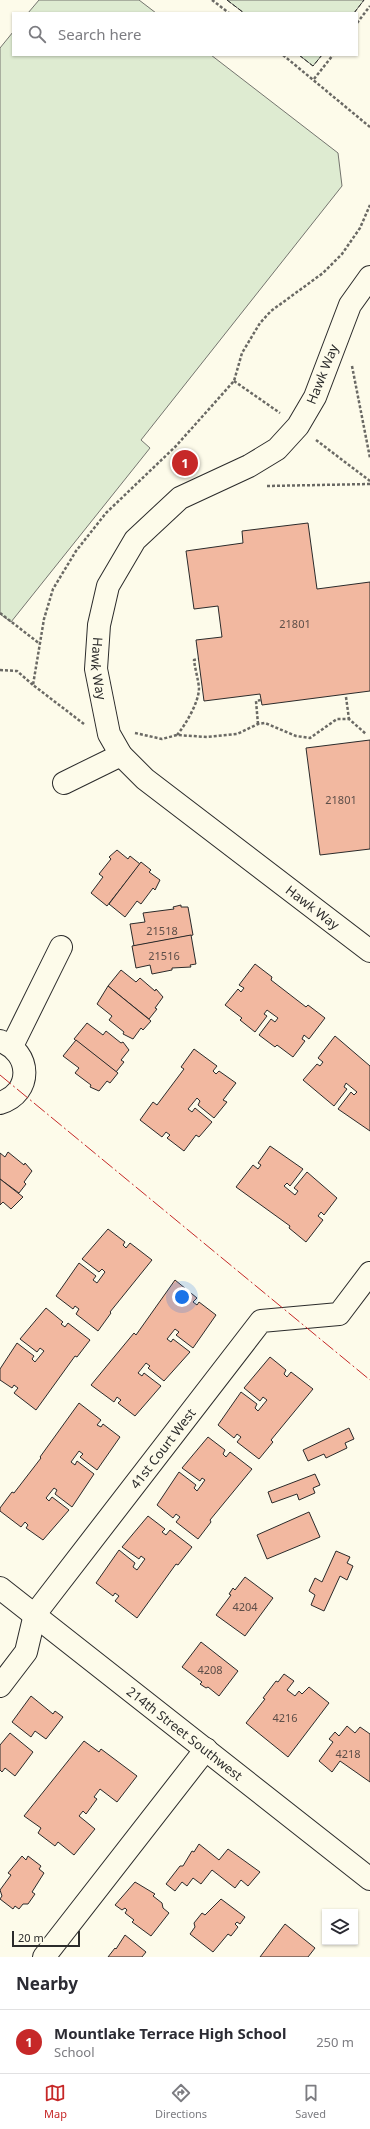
<!DOCTYPE html>
<html lang="en">
<head>
<meta charset="utf-8">
<style>
	:root { --surface:#fff; --page:#f7f7f7; --text:#2b2b33; --muted:#7c7c81; --line:#e1e1e2; --accent:#c62828 }
	body { margin:0; font-family:"Noto Sans",sans-serif; background:var(--page); color:var(--text) }
	.controls { position:absolute; right:12px; bottom:12px; display:grid; overflow:hidden; border-radius:0px; box-shadow:0 1px 3px #0004 }
	.controls button { width:36px; height:36px; display:grid; place-items:center; padding:0; border:0; border-bottom:1px solid var(--line); background:var(--surface); color:var(--text); font:20px sans-serif }
	.scale { position:absolute; left:12px; bottom:10px; width:68px; box-sizing:border-box; padding-left:4px; border:2px solid #2b2b2b; border-top:0; font-size:11px; line-height:14px; white-space:nowrap; color:#2b2b2b; -webkit-text-stroke:3px #fdfbea; paint-order:stroke }
	.you { position:absolute; left:182px; top:1297px; width:14px; height:14px; margin:-10px; border:3px solid #fff; border-radius:50%; background:#1a73e8; box-shadow:0 0 0 6px #1a73e833 }
	.badge { display:grid; place-items:center; width:26px; height:26px; border-radius:50%; background:var(--accent); color:#fff; font-size:13px; font-weight:700 }
	.pin { position:absolute; translate:-50% -50%; border:2px solid #fff; box-shadow:0 1px 4px #0006 }
	.list { margin:0; padding:0; list-style:none }
	h2 { display:flex; justify-content:space-between; align-items:center; height:52px; margin:0; padding:0 16px; font-size:17px }
	h2 small { font-size:13px; font-weight:400; color:var(--muted) }
	.list li { display:grid; grid-template-columns:26px 1fr auto; gap:12px; align-items:center; box-sizing:border-box; height:64px; padding:0 16px; border-top:1px solid var(--line) }
	.list b { display:block; font-size:15px; white-space:nowrap }
	.list p { margin:0; font-size:13px; white-space:nowrap; color:var(--muted) }
	.list em { font-size:13px; font-style:normal; color:var(--muted) }
	.icon { flex:none; width:22px; height:22px; fill:none; stroke:currentColor; stroke-width:2; stroke-linecap:round; stroke-linejoin:round }
	.map { position:relative; flex:none; width:370px; height:1957px; overflow:hidden }
	.search { position:absolute; background:var(--surface); box-shadow:0 1px 3px #0004; left:12px; right:12px; top:12px; height:44px; display:flex; align-items:center; gap:10px; box-sizing:border-box; padding:0 14px; border-radius:0px; color:var(--muted); font-size:15px }
	.sheet { height:116px; background:var(--surface) }
	nav { display:flex; justify-content:space-around; align-items:center; box-sizing:border-box; height:56px; border-top:1px solid var(--line); background:var(--surface); font-size:11px; color:var(--muted) }
	nav a { display:grid; justify-items:center; gap:2px }
	nav .on { color:var(--accent) }
	.map>svg:first-child { display:block }
	.green { fill:#deebd1; stroke:#74746e }
	.building { fill:#f2b8a0; stroke:#2b2b2b }
	.lines { fill:none; stroke-linecap:round; stroke-linejoin:round }
	.minor-casing { stroke:#2b2b2b; stroke-width:24 }
	.path { stroke:#6a6964; stroke-width:2.5; stroke-dasharray:3 2; stroke-linecap:butt }
	.minor { stroke:#fdfbea; stroke-width:22 }
	.fence { stroke:#2b2b2b; stroke-width:1; stroke-dasharray:5 2; stroke-linecap:butt }
	.power { stroke:#c62828; stroke-width:1; stroke-dasharray:14 3 2 3; stroke-linecap:butt }
	.labels { text-anchor:middle; dominant-baseline:central; stroke-width:3; stroke-linejoin:round; paint-order:stroke }
	.number-label { font-size:11px; fill:#5d4e48 }
	.street-label { font-size:13px; fill:#2b2b2b; stroke:#fdfbea }
</style>
</head>
<body>
<div class="map">
<svg width="370" height="1957" viewBox="0 0 370 1957">
	<rect width="100%" height="100%" fill="#fdfbea"/>
	<g class="green">
		<polygon points="39,0 139,0 156,13 28,13"/>
		<polygon points="227,0 364,0 354,13 244,13"/>
		<polygon points="13,32 13,55 211,55 338,153 342,186 141,440 150,448 11,622 0,614 0,48"/>
		<polygon points="299,55 322,55 313,66"/>
	</g>
	<g class="building">
		<polygon points="308,523 317,589 370,582 370,691 262,705 260,694 204,701 196,640 222,637 218,606 194,609 186,551 243,543 242,531"/>
		<polygon points="370,740 370,849 320,855 306,748"/>
		<polygon points="117,850 128,859 130,856 140,864 107,906 91,893 103,877 99,874 111,859 109,857"/>
		<polygon points="141,862 151,870 149,872 160,880 155,890 153,888 141,904 137,901 125,917 109,904"/>
		<polygon points="181,905 181,907 188,907 193,935 134,946 130,924 145,922 143,913 174,909 173,907"/>
		<polygon points="191,935 196,964 190,965 191,967 172,968 172,970 152,974 150,965 136,968 132,946"/>
		<polygon points="255,964 272,977 271,980 306,1007 308,1005 325,1018 309,1039 304,1035 302,1039 305,1041 293,1057 277,1045 275,1047 259,1035 271,1019 275,1022 278,1018 267,1010 264,1014 267,1016 255,1032 240,1020 242,1018 225,1005 238,989 241,992 244,988 239,985"/>
		<polygon points="121,970 136,982 140,978 155,991 156,989 163,997 155,1008 157,1009 149,1019 108,986"/>
		<polygon points="108,986 151,1021 143,1030 141,1028 133,1039 123,1034 124,1032 109,1020 112,1016 97,1004"/>
		<polygon points="87,1023 103,1035 106,1031 121,1043 123,1042 129,1050 121,1060 124,1062 116,1072 74,1039"/>
		<polygon points="335,1036 370,1066 370,1131 338,1109 351,1092 354,1095 357,1092 346,1083 344,1087 347,1089 334,1106 303,1080 317,1064 320,1066 323,1062 318,1058"/>
		<polygon points="76,1040 118,1073 110,1083 107,1081 99,1091 90,1087 91,1085 75,1073 79,1068 63,1056"/>
		<polygon points="194,1049 217,1066 213,1071 216,1074 219,1071 236,1083 223,1100 227,1102 214,1118 198,1105 200,1101 197,1098 188,1109 192,1112 195,1108 212,1122 199,1137 196,1135 184,1151 167,1138 170,1135 166,1132 162,1137 140,1120 153,1102 157,1105 184,1069 181,1067"/>
		<polygon points="270,1146 303,1169 290,1186 287,1183 284,1186 295,1195 298,1191 294,1188 307,1172 337,1198 324,1215 321,1212 318,1216 323,1220 306,1242 289,1228 290,1226 236,1187 253,1165 258,1169 261,1165 258,1163"/>
		<polygon points="8,1152 24,1165 25,1163 32,1171 24,1182 26,1184 19,1193 0,1179 0,1153 5,1157"/>
		<polygon points="0,1179 23,1197 11,1209 3,1202 0,1205"/>
		<polygon points="108,1229 125,1242 123,1245 126,1248 130,1243 152,1260 110,1312 111,1313 98,1331 76,1314 79,1309 75,1306 73,1309 56,1296 79,1263 96,1276 93,1280 97,1283 105,1272 102,1269 99,1272 82,1259"/>
		<polygon points="175,1280 197,1298 193,1302 197,1305 199,1302 216,1315 193,1348 176,1335 179,1332 175,1329 167,1339 171,1342 173,1339 190,1352 164,1381 148,1368 150,1366 146,1363 138,1373 142,1376 144,1373 161,1386 135,1416 118,1403 121,1400 117,1397 114,1402 91,1385 134,1333 136,1335"/>
		<polygon points="46,1308 63,1322 61,1324 65,1327 68,1323 90,1340 77,1357 75,1356 36,1410 14,1393 18,1388 14,1385 12,1388 0,1380 0,1369 17,1343 34,1356 32,1359 35,1362 44,1351 40,1348 37,1352 20,1339"/>
		<polygon points="270,1357 286,1370 284,1374 287,1377 291,1372 313,1389 271,1440 273,1442 259,1459 237,1442 241,1437 237,1434 234,1438 218,1425 241,1392 257,1404 255,1408 258,1411 267,1400 263,1397 260,1401 244,1388"/>
		<polygon points="79,1403 101,1420 97,1425 101,1427 103,1424 120,1437 97,1470 80,1457 83,1454 79,1451 71,1462 75,1465 77,1461 94,1474 72,1507 55,1494 57,1490 54,1488 46,1498 49,1501 52,1497 69,1510 43,1540 26,1528 28,1525 25,1522 21,1527 0,1511 0,1508 12,1492 14,1493 41,1458 40,1457"/>
		<polygon points="349,1428 354,1439 345,1443 347,1448 326,1458 324,1454 308,1461 303,1450"/>
		<polygon points="208,1437 225,1450 223,1454 226,1457 230,1452 252,1469 210,1520 211,1522 198,1539 176,1522 180,1517 176,1514 173,1518 157,1505 179,1472 196,1485 194,1488 197,1491 205,1480 202,1478 200,1481 182,1468"/>
		<polygon points="315,1474 320,1485 313,1488 315,1493 299,1500 297,1494 272,1503 268,1492"/>
		<polygon points="309,1512 320,1537 267,1559 257,1535"/>
		<polygon points="148,1516 165,1529 162,1532 166,1535 170,1530 192,1547 178,1565 176,1564 137,1618 115,1601 119,1596 115,1593 113,1596 96,1583 119,1550 135,1563 133,1567 137,1570 145,1559 141,1556 139,1559 122,1547"/>
		<polygon points="336,1551 350,1557 347,1563 353,1566 347,1580 340,1576 324,1611 311,1605 315,1595 309,1591 315,1578 322,1582"/>
		<polygon points="245,1577 273,1598 245,1636 216,1615 231,1595 229,1594 233,1588 235,1590"/>
		<polygon points="201,1642 238,1671 219,1696 208,1687 206,1688 200,1684 202,1682 182,1667"/>
		<polygon points="284,1674 294,1681 287,1690 295,1696 299,1691 302,1694 309,1687 329,1703 288,1757 246,1723 265,1699 263,1698 276,1681 278,1682"/>
		<polygon points="31,1696 53,1714 55,1711 63,1717 46,1739 35,1731 31,1737 12,1722"/>
		<polygon points="347,1726 355,1733 360,1727 370,1734 370,1782 340,1761 332,1772 319,1761 333,1742 329,1739 335,1732 339,1736"/>
		<polygon points="10,1733 33,1752 15,1776 5,1768 2,1772 0,1770 0,1745"/>
		<polygon points="84,1741 99,1752 101,1749 137,1776 117,1802 100,1789 94,1797 97,1799 86,1814 83,1811 79,1816 95,1829 74,1855 58,1842 55,1846 38,1833 41,1828 24,1816"/>
		<polygon points="199,1844 219,1860 228,1849 260,1872 248,1886 241,1880 235,1888 212,1870 201,1884 193,1878 187,1886 182,1882 175,1891 166,1884 180,1866 183,1866 192,1851 194,1852"/>
		<polygon points="22,1856 26,1860 28,1856 41,1866 39,1869 44,1873 32,1892 35,1894 28,1904 23,1904 19,1909 15,1906 13,1909 0,1899 2,1896 0,1890 11,1875 8,1873"/>
		<polygon points="135,1882 155,1894 153,1896 162,1903 163,1908 169,1913 151,1936 132,1922 134,1920 125,1913 127,1910 125,1908 122,1910 115,1905"/>
		<polygon points="221,1899 245,1917 240,1924 237,1922 235,1924 238,1927 231,1936 228,1934 213,1952 190,1934 195,1927 194,1923 202,1913 205,1915"/>
		<polygon points="285,1924 315,1948 308,1957 260,1957"/>
		<polygon points="125,1935 146,1952 142,1957 108,1957 115,1948 116,1949"/>
	</g>
	<g class="lines">
		<defs>
			<g id="minor">
				<path id="s1" d="M370,277L350,305L315,397L298,426L277,449L249,466L180,498L135,540L108,586L99,625L96,669L109,734L121,755L145,779L370,951"/>
				<polyline points="64,783 121,755"/>
				<path d="M0,1041C32,1052 33,1093 0,1103"/>
				<polyline points="12,1046 61,947"/>
				<path id="s2" d="M0,1588L370,1879"/>
				<path id="s3" d="M0,1686L26,1652L35,1614L261,1321L339,1314L370,1273"/>
				<polyline points="44,1957 206,1749"/>
			</g>
		</defs>
		<use href="#minor" class="minor-casing"/>
		<g class="path">
			<polyline points="212,0 229,13"/>
			<polyline points="357,23 370,6"/>
			<polyline points="283,55 370,127"/>
			<polyline points="314,79 333,55"/>
			<polyline points="352,366 370,458"/>
			<polyline points="234,381 280,413"/>
			<polyline points="316,440 370,481"/>
			<polyline points="267,486 370,484"/>
			<polyline points="0,613 40,644"/>
			<polyline points="0,670 17,671 33,685"/>
			<polyline points="346,697 349,719"/>
			<polyline points="84,724 33,685 44,619 53,589 76,551 106,513 176,446 234,381 242,353 260,323 271,311 323,273 342,254 360,228 370,205"/>
			<polyline points="258,724 256,701 261,700"/>
			<polyline points="135,733 162,739 177,735 207,737 237,734 258,724 265,723 296,736 310,738 337,719 349,719 366,734"/>
			<path d="M177,735C186,724 199,702 199,688C198,678 195,669 194,660L198,659"/>
		</g>
		<use href="#minor" class="minor"/>
		<g class="fence">
			<polyline points="227,0 244,13"/>
			<polyline points="354,13 364,0"/>
			<polyline points="299,55 313,66 322,55"/>
		</g>
		<polyline class="power" points="0,1075 370,1380"/>
	</g>
	<g class="labels">
		<g class="number-label">
			<text x="295" y="623">21801</text>
			<text x="341" y="799">21801</text>
			<text x="162" y="930">21518</text>
			<text x="164" y="955">21516</text>
			<text x="245" y="1606">4204</text>
			<text x="210" y="1669">4208</text>
			<text x="285" y="1717">4216</text>
			<text x="348" y="1753">4218</text>
		</g>
		<g class="street-label">
			<text transform="translate(322 374) rotate(-68)">Hawk Way</text>
			<text stroke="none"><textPath href="#s1" startOffset="505">Hawk Way</textPath></text>
			<text stroke="none"><textPath href="#s1" startOffset="841">Hawk Way</textPath></text>
			<text stroke="none"><textPath href="#s3" startOffset="291">41st Court West</textPath></text>
			<text stroke="none"><textPath href="#s2" startOffset="235">214th Street Southwest</textPath></text>
		</g>
	</g>
</svg>
<div class="controls">
<button><svg class="icon" aria-label="layers" viewBox="0 0 24 24"><path d="M12 4l9 5-9 5-9-5zM3 14l9 5 9-5"/></svg></button>
</div>
<div class="scale">20 m</div>
<div class="you"></div>
<div class="pin badge" style="left:185px;top:463px">1</div>
<div class="search"><svg class="icon" aria-label="search" viewBox="0 0 24 24"><circle cx="10" cy="10" r="6"/><path d="M15 15l6 6"/></svg>Search here</div>
</div>
<section class="sheet">
<h2>Nearby<small></small></h2>
<ul class="list">
<li><span class="badge">1</span><div><b>Mountlake Terrace High School</b><p>School</p></div><em>250 m</em></li>
</ul>
</section>
<nav>
<a class="on"><svg class="icon" aria-label="map" viewBox="0 0 24 24"><path d="M3 6l6-2 6 2 6-2v14l-6 2-6-2-6 2zM9 4v14M15 6v14"/></svg>Map</a>
<a><svg class="icon" aria-label="directions" viewBox="0 0 24 24"><path d="M12 3l9 9-9 9-9-9zM9 14v-3h6M13 9l2 2-2 2"/></svg>Directions</a>
<a><svg class="icon" aria-label="saved" viewBox="0 0 24 24"><path d="M7 4h10v16l-5-4-5 4z"/></svg>Saved</a>
</nav>
</body>
</html>
